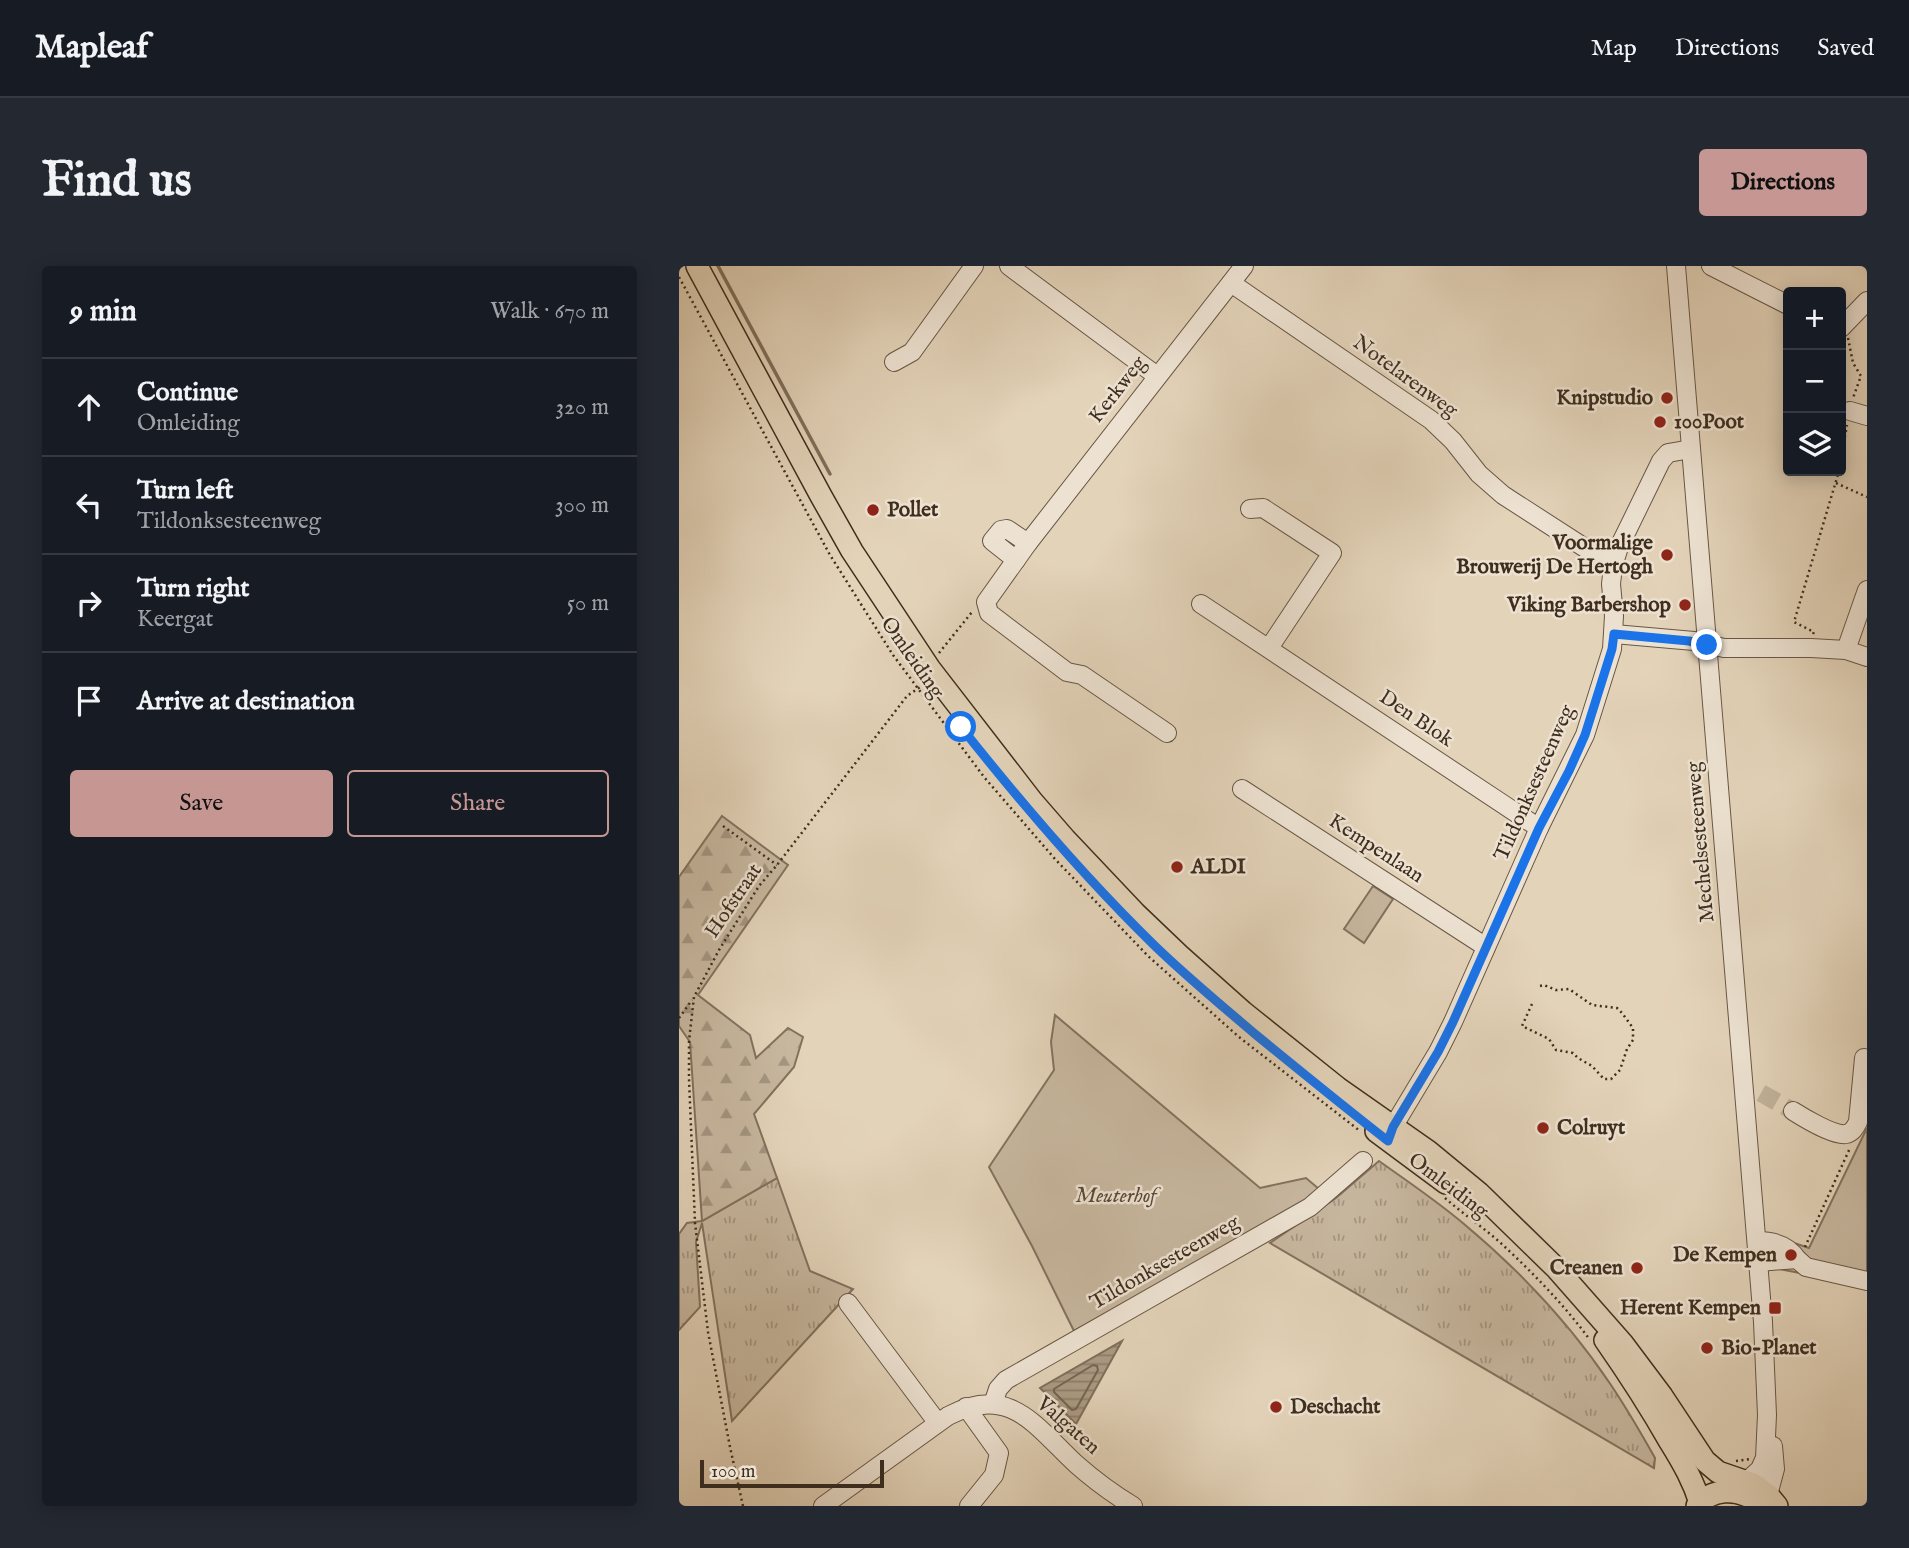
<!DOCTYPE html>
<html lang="en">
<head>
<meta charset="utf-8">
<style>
	:root { --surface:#171b24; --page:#242831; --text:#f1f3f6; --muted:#9ea1a6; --line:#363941; --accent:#c59692 }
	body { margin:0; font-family:"IM FELL English",serif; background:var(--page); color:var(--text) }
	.controls { position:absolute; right:21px; top:21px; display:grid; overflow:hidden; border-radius:7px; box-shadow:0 4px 18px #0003 }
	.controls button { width:63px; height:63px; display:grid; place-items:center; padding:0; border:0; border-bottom:2px solid var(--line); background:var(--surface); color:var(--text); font:35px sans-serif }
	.scale { position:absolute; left:21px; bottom:18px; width:184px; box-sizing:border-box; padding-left:7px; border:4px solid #3f2e1e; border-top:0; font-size:19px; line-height:24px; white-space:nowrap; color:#3f2e1e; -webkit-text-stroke:5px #ede2d2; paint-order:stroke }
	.stop { position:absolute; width:21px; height:21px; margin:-16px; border:5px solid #1a73e8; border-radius:50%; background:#fff }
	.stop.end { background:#1a73e8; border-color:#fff; box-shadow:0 2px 7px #0008 }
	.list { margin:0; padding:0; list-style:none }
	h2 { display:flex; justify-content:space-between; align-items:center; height:91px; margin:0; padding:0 28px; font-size:30px }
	h2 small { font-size:23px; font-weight:400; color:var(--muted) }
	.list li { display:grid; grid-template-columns:46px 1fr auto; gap:21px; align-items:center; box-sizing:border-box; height:98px; padding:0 28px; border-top:2px solid var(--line) }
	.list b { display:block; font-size:26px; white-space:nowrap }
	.list p { margin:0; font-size:23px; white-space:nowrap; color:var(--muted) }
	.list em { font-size:23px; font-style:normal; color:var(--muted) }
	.actions { display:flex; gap:14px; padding:21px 28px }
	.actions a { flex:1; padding:16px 0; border:2px solid var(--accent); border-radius:7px; text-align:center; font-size:24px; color:var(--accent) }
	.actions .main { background:var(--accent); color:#111 }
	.icon { flex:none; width:38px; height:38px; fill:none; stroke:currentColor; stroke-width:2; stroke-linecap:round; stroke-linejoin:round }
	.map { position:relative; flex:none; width:1188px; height:1240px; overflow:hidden; border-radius:7px }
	header { display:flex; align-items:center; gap:42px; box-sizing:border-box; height:98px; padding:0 35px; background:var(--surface); border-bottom:2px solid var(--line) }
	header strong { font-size:33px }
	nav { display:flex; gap:38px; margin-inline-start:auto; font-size:24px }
	.intro { display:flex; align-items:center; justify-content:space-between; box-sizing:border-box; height:168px; padding:0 42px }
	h1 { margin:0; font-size:49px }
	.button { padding:18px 32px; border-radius:7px; background:var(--accent); color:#111; font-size:24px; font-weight:700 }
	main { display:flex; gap:42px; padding:0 42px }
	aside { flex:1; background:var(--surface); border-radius:7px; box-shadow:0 4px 18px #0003 }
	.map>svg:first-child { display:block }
	.grass { fill:url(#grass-tufts); stroke:#83725e; stroke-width:2 }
	.forest { fill:url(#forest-firs); stroke:#83725e; stroke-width:2 }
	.park { fill:#c7b79f; stroke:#83725e; stroke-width:2 }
	.water { fill:url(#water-rules); stroke:#806f5b; stroke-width:2 }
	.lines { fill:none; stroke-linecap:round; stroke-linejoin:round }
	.shore { stroke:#756451; stroke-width:2 }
	.stream { stroke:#806f5b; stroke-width:3.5 }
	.minor-tunnel { stroke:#c2b29a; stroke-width:18; stroke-dasharray:18 9; stroke-linecap:butt }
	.minor-casing { stroke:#685745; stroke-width:20 }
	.major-casing { stroke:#3f2e1e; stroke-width:24 }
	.path { stroke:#3f2e1e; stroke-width:2.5; stroke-dasharray:2 3.5; stroke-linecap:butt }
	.minor { stroke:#ede2d2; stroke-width:18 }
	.major { stroke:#e3d3b9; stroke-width:21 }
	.route { stroke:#1a73e8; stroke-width:9 }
	.poi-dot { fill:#8f2418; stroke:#ede2d2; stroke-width:2.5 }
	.labels { text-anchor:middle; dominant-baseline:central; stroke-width:5; stroke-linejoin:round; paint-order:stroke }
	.street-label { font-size:21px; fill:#3f2e1e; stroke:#ede2d2 }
	.poi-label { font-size:21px; font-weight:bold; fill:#3f2e1e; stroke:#ede2d2; text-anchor:end }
	.park-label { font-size:21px; font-style:italic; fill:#5a4938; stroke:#ede2d2 }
</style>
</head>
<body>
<header>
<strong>Mapleaf</strong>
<nav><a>Map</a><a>Directions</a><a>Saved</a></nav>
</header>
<div class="intro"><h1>Find us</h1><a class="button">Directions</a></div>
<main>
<aside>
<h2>9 min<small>Walk · 670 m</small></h2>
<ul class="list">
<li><svg class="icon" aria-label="ahead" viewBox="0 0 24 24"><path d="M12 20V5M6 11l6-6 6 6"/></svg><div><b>Continue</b><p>Omleiding</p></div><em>320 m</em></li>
<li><svg class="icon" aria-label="left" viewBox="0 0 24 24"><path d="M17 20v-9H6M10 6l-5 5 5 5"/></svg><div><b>Turn left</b><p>Tildonksesteenweg</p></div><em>300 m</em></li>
<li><svg class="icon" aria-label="right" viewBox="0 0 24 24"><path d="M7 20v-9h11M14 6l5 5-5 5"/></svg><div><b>Turn right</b><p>Keergat</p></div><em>50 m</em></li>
<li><svg class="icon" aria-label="arrive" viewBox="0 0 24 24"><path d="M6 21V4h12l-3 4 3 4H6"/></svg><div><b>Arrive at destination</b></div></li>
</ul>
<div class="actions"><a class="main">Save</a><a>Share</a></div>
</aside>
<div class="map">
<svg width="1188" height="1240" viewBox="0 0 1188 1240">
	<defs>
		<pattern id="grass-tufts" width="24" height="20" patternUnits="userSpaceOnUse" patternTransform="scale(1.75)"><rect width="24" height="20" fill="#c7b79f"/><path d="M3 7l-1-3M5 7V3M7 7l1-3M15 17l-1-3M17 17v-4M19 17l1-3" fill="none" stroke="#a39581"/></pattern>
		<pattern id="forest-firs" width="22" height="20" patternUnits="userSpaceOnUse" patternTransform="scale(1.75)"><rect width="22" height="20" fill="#c7b79f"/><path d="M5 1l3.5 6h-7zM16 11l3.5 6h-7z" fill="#a39581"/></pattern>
		<pattern id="water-rules" width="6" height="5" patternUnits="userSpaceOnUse" patternTransform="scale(1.75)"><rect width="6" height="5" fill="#ab9b84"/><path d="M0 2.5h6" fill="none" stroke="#8d7f6b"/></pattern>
	</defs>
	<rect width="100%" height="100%" fill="#e3d3b9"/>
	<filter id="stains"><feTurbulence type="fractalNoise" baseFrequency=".00286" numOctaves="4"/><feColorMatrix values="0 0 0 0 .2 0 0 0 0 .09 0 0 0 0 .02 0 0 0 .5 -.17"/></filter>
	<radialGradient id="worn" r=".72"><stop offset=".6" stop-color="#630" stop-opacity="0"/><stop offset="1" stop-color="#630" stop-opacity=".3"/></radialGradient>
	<g class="grass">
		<path d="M700,895C728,915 758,935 785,958C840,1004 892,1059 932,1119C948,1143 962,1167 976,1192L975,1202L591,977L657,932Z"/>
		<polygon points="98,912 131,1005 174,1023 53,1155 23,957 17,976 21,1041 0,1064 0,968 8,957 23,955"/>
	</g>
	<polygon class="forest" points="43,550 109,599 19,729 71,769 77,792 109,762 124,771 115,801 75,848 98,912 23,955 11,776 0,760 0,611"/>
	<g class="park">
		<polygon points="694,620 714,633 685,677 665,663"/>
		<polygon points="376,749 581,922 627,912 640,923 622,941 395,1065 353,980 310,901 375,804 372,776"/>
		<polygon points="1188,862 1188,1020 1100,1003 1094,970 1130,982"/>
	</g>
	<polygon class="water" points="443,1075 397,1158 361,1122"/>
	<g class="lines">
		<polygon class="shore" points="414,1099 418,1100 419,1104 397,1143 393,1144 375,1126 375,1123"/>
		<polyline class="stream" points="39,0 151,208"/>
		<polyline class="minor-tunnel" points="1082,827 1114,845"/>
		<defs>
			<g id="minor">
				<polyline points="330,0 478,110"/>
				<polyline points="997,0 1084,1056 1088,1149 1086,1192 1081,1203 1068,1215"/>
				<polyline points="1032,0 1109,39"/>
				<polyline points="552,17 752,154 774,175 800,208 824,229 934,300"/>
				<polyline points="1162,62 1188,35"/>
				<polyline points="215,96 233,86 295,0"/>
				<polyline points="1171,145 1188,150"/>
				<polyline points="571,243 584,242 653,287 590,382"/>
				<polyline points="337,294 313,275 322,264 328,263 349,277"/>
				<polyline points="522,338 860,562"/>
				<polyline points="935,368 1015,375 1045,382 1132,382 1167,384 1188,391"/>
				<polyline points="1167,384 1188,324"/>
				<polyline points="488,467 403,409 388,406 310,347 307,336 349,277 565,0"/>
				<polyline points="563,523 807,681"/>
				<path d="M1114,845C1125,852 1155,870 1167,868C1173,867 1176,862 1179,856L1185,792"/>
				<polyline points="709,873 714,861 759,786 774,756 860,562 906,469 933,383 935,350 932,318 934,300 940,281 982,195 989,187 1012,183"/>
				<path d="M1078,975C1094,975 1109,979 1118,993L1080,996"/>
				<polyline points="1118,993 1127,1001 1188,1015"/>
				<polyline points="169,1037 258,1156"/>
				<polyline points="314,1138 319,1123 327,1114 631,941 684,895"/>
				<polyline points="287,1141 320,1187 315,1209 290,1240"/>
				<polyline points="1089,1229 1096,1203 1094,1180"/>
				<path d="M144,1240L269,1150C331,1117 356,1160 397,1198C414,1213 434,1228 454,1240"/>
			</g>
			<g id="major">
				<polyline points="18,0 142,230 173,285 251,403 353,535 386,573 456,647 500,689 564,746 659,822 749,885 800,927 878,1003 944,1078 983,1130 1026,1195 1039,1206 1074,1218 1089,1229 1098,1240"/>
				<polyline points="697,865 767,917"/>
				<path d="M926,1074C949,1107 971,1141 991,1176C1004,1197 1015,1216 1022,1240"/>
				<path d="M1018,1240C1033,1222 1057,1222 1076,1234"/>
			</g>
		</defs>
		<use href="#minor" class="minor-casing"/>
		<use href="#major" class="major-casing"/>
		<g class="path">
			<polyline points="0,11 151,289 214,389 305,511 376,593 469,690 560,771 681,865"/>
			<polyline points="1169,72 1174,97 1182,110 1174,132"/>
			<polyline points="1162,193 1168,159"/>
			<polyline points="1157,217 1188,231"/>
			<polyline points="1134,368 1135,366 1115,356 1160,205"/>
			<polyline points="260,387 293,346"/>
			<polyline points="44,560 98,599"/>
			<polyline points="853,738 843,760 870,773 877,784 894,787 899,792 913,800 925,813 932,813 941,804 948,783 954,774 954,762 943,747 938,742 913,739 890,723 877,724 865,719 861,720"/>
			<polyline points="0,752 13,734"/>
			<path d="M766,932C785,949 807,963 826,981C856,1009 886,1040 911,1074"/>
			<polyline points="1126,981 1171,882"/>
			<polyline points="1057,1195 1071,1193"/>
			<polyline points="64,1240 51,1181 29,1066 16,957 10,813 10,775 15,731 40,684 80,620 98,599 228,430 244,419"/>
		</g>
		<use href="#minor" class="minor"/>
		<use href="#major" class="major"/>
	</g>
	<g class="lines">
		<path class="route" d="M282,461C343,538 406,612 476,680C508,711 542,739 576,768C620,804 664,840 709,875L714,861L759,786L774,756L860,562L890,505L906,469L933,383L935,368L1010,375L1028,379"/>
	</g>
	<g class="poi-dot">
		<circle cx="988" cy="132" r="7"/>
		<circle cx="981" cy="156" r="7"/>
		<circle cx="194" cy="244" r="7"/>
		<circle cx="988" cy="289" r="7"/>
		<circle cx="1006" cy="339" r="7"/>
		<circle cx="498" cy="601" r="7"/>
		<circle cx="864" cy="862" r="7"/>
		<circle cx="1112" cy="989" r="7"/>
		<circle cx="958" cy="1002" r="7"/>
		<rect x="1089" y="1035" width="14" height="14" rx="3.5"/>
		<circle cx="1028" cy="1082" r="7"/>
		<circle cx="597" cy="1141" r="7"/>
	</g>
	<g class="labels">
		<g class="street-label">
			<text transform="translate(726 111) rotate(36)">Notelarenweg</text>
			<text transform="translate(439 124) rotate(-52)">Kerkweg</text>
			<text transform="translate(233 392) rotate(55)">Omleiding</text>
			<text transform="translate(737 453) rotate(34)">Den Blok</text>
			<text transform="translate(856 517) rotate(-66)">Tildonksesteenweg</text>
			<text transform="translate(1022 576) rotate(-95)">Mechelsesteenweg</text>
			<text transform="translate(697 583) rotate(33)">Kempenlaan</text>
			<text transform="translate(55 635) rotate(-56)">Hofstraat</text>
			<text transform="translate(769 920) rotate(37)">Omleiding</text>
			<text transform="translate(486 997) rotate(-30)">Tildonksesteenweg</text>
			<text transform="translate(389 1160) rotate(41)">Valgaten</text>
		</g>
		<g class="poi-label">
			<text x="974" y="132">Knipstudio</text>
			<text x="995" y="156" text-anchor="start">100Poot</text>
			<text x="208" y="244" text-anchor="start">Pollet</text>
			<text x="974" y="277">Voormalige<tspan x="974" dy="24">Brouwerij De Hertogh</tspan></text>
			<text x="992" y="339">Viking Barbershop</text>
			<text x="512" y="601" text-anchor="start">ALDI</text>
			<text x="878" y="862" text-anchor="start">Colruyt</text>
			<text x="1098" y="989">De Kempen</text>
			<text x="944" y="1002">Creanen</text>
			<text x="1082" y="1042">Herent Kempen</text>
			<text x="1042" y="1082" text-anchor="start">Bio-Planet</text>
			<text x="611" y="1141" text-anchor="start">Deschacht</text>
		</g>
		<g class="park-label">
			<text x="437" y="930">Meuterhof</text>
		</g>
	</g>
	<rect width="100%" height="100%" filter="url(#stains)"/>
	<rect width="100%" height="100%" fill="url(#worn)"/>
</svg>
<div class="controls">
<button>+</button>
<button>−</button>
<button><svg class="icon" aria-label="layers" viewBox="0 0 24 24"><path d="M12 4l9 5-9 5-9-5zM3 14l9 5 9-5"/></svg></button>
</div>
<div class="scale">100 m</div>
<div class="stop" style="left:282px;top:461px"></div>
<div class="stop end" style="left:1028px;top:379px"></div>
</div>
</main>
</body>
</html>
